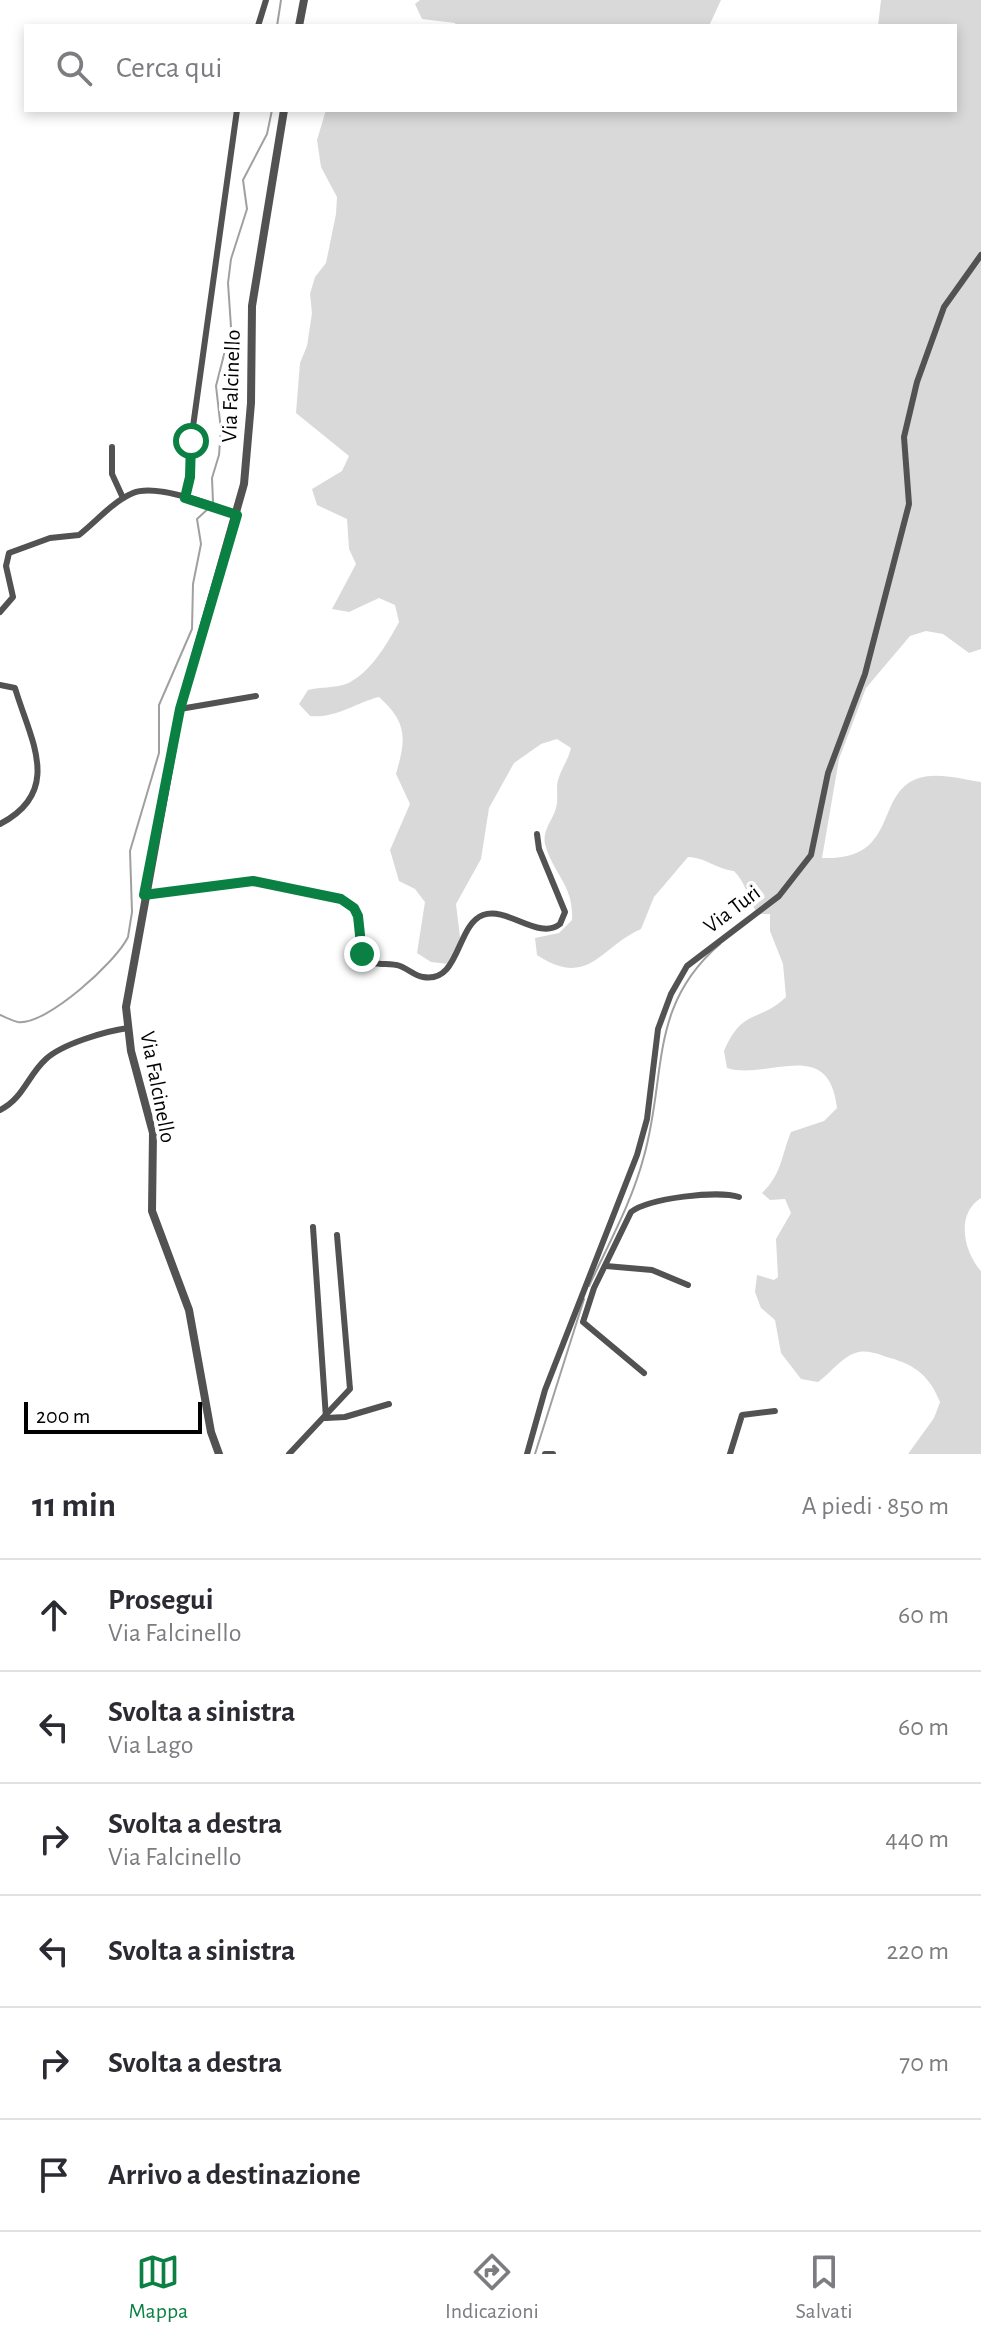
<!DOCTYPE html>
<html lang="it">
<head>
<meta charset="utf-8">
<style>
	:root { --surface:#fff; --page:#f2f2f3; --text:#2b2b33; --muted:#7c7c81; --line:#e1e1e2; --accent:#0b8043 }
	body { margin:0; font-family:"Alegreya Sans",sans-serif; background:var(--page); color:var(--text) }
	.scale { position:absolute; left:24px; bottom:20px; width:178px; box-sizing:border-box; padding-left:8px; border:4px solid #000; border-top:0; font-size:22px; line-height:28px; white-space:nowrap; color:#000; -webkit-text-stroke:6px #fff; paint-order:stroke }
	.stop { position:absolute; width:24px; height:24px; margin:-18px; border:6px solid #0b8043; border-radius:50%; background:#fff }
	.stop.end { background:#0b8043; border-color:#fff; box-shadow:0 2px 8px #0008 }
	.list { margin:0; padding:0; list-style:none }
	h2 { display:flex; justify-content:space-between; align-items:center; height:104px; margin:0; padding:0 32px; font-size:34px }
	h2 small { font-size:26px; font-weight:400; color:var(--muted) }
	.list li { display:grid; grid-template-columns:52px 1fr auto; gap:24px; align-items:center; box-sizing:border-box; height:112px; padding:0 32px; border-top:2px solid var(--line) }
	.list b { display:block; font-size:30px; white-space:nowrap }
	.list p { margin:0; font-size:26px; white-space:nowrap; color:var(--muted) }
	.list em { font-size:26px; font-style:normal; color:var(--muted) }
	.icon { flex:none; width:44px; height:44px; fill:none; stroke:currentColor; stroke-width:2; stroke-linecap:round; stroke-linejoin:round }
	.map { position:relative; flex:none; width:981px; height:1454px; overflow:hidden }
	.search { position:absolute; background:var(--surface); box-shadow:0 4px 12px #0003; left:24px; right:24px; top:24px; height:88px; display:flex; align-items:center; gap:20px; box-sizing:border-box; padding:0 28px; border-radius:0px; color:var(--muted); font-size:30px }
	.sheet { height:776px; background:var(--surface) }
	nav { display:flex; justify-content:space-around; align-items:center; box-sizing:border-box; height:112px; border-top:2px solid var(--line); background:var(--surface); font-size:22px; color:var(--muted) }
	nav a { display:grid; justify-items:center; gap:4px }
	nav .on { color:var(--accent) }
	.map>svg:first-child { display:block }
	.green { fill:#d9d9d9 }
	.lines { fill:none; stroke-linecap:round; stroke-linejoin:round }
	.stream { stroke:#a0a0a0; stroke-width:2 }
	.minor { stroke:#525252; stroke-width:6 }
	.tertiary { stroke:#525252; stroke-width:8 }
	.route { stroke:#0b8043; stroke-width:10 }
	.labels { text-anchor:middle; dominant-baseline:central; stroke-width:8; stroke-linejoin:round; paint-order:stroke }
	.street-label { font-size:22px; fill:#000; stroke:#fff }
</style>
</head>
<body>
<div class="map">
<svg width="981" height="1454" viewBox="0 0 981 1454">
	<rect width="100%" height="100%" fill="#fff"/>
	<g class="green">
		<polygon points="420,0 721,0 709,26 456,26 455,23 422,19 415,4"/>
		<path d="M881,0H981V649L969,653L943,634L926,631L910,636L866,688L839,759L822,858C901,861 873,793 919,778C938,772 962,779 981,782V1198C955,1214 964,1252 981,1271V1454H908L934,1418L940,1402C930,1377 916,1365 890,1358C880,1355 870,1350 859,1352C843,1355 831,1373 818,1382L801,1379L781,1353L775,1320L761,1308L755,1292L757,1275L774,1280L778,1277L776,1239L791,1213L785,1199L770,1200L762,1193C782,1174 781,1156 791,1132L824,1121L837,1108C829,1035 768,1081 727,1068L724,1051C743,1007 759,1023 786,997L783,964L770,931V914H758C747,899 747,884 734,871C716,869 707,858 688,857L654,897L641,929C600,947 589,989 537,955L535,938L559,933L572,920C574,885 553,874 545,844C542,830 553,820 556,808C559,798 555,786 559,777C563,766 568,760 571,748L557,739L541,744L514,763L489,808L481,859L456,904L460,937L456,953L448,964L431,962L417,953L425,902L415,889L399,881L390,850L410,804L396,774C406,739 408,723 379,697C355,703 335,719 310,716L299,704L308,690C320,687 335,688 346,684C370,674 387,644 399,622L395,605L379,598L349,612L332,609L356,564L349,549L347,519L317,505L312,489L342,471L349,456L296,413L300,363L307,346L312,313L310,294L315,277L326,263L336,214L337,197L321,167L317,140L326,110H955V26H878Z"/>
	</g>
	<g class="lines">
		<g class="stream">
			<polyline points="277,26 281,0"/>
			<polyline points="213,502 212,478 219,455 221,430 216,386 231,327 228,283 231,259 247,209 243,180 267,134 272,110"/>
			<path d="M0,1015C5,1017 12,1021 18,1022C46,1026 117,961 128,937L132,912L130,851L159,753V705L192,629L193,584L201,544L197,519L210,507"/>
			<path d="M589,1286C609,1243 632,1202 644,1156C667,1074 648,1006 720,944"/>
			<polyline points="535,1454 584,1299"/>
		</g>
		<g class="minor">
			<polyline points="258,26 266,0"/>
			<polyline points="112,447 112,474 123,498"/>
			<polyline points="185,498 190,477 191,441 237,110"/>
			<path d="M0,612L13,597L6,566L9,553L50,538L79,535C97,521 112,502 133,493C156,483 213,505 236,514"/>
			<path d="M0,685L15,688C30,739 64,791 0,824"/>
			<polyline points="180,709 256,696"/>
			<path d="M144,895L253,881L341,899L354,908L358,916L365,959C376,967 388,962 400,966C408,969 415,976 423,977C460,984 456,925 483,915C507,906 539,941 560,924L565,912L539,849L537,834"/>
			<path d="M0,1110C23,1099 28,1075 46,1059C62,1044 106,1031 128,1028"/>
			<polyline points="313,1227 326,1418"/>
			<polyline points="606,1266 652,1270 688,1285"/>
			<path d="M644,1373L583,1322L594,1288L631,1212C649,1198 718,1190 739,1197"/>
			<polyline points="326,1418 345,1417 389,1404"/>
			<polyline points="289,1454 350,1389 337,1235"/>
			<polyline points="527,1454 545,1390 637,1155 647,1119 658,1029 671,994 687,966 779,896 811,855 828,773 865,674 909,504 904,437 917,382 944,307 981,255"/>
			<polyline points="545,1454 553,1454"/>
			<polyline points="730,1454 742,1415 775,1411"/>
		</g>
		<g class="tertiary">
			<polyline points="299,26 304,0"/>
			<polyline points="219,1454 211,1432 189,1310 152,1211 153,1133 131,1051 126,1007 180,709 244,484 251,403 252,306 284,110"/>
		</g>
	</g>
	<g class="lines">
		<polyline class="route" points="191,441 190,477 185,498 237,515 180,709 144,895 253,881 341,899 354,908 358,916 362,954"/>
	</g>
	<g class="labels">
		<g class="street-label">
			<text transform="translate(231 386) rotate(-88)">Via Falcinello</text>
			<text transform="translate(732 909) rotate(-37)">Via Turi</text>
			<text transform="translate(158 1087) rotate(79)">Via Falcinello</text>
		</g>
	</g>
</svg>
<div class="scale">200 m</div>
<div class="stop" style="left:191px;top:441px"></div>
<div class="stop end" style="left:362px;top:954px"></div>
<div class="search"><svg class="icon" aria-label="search" viewBox="0 0 24 24"><circle cx="10" cy="10" r="6"/><path d="M15 15l6 6"/></svg>Cerca qui</div>
</div>
<section class="sheet">
<h2>11 min<small>A piedi · 850 m</small></h2>
<ul class="list">
<li><svg class="icon" aria-label="ahead" viewBox="0 0 24 24"><path d="M12 20V5M6 11l6-6 6 6"/></svg><div><b>Prosegui</b><p>Via Falcinello</p></div><em>60 m</em></li>
<li><svg class="icon" aria-label="left" viewBox="0 0 24 24"><path d="M17 20v-9H6M10 6l-5 5 5 5"/></svg><div><b>Svolta a sinistra</b><p>Via Lago</p></div><em>60 m</em></li>
<li><svg class="icon" aria-label="right" viewBox="0 0 24 24"><path d="M7 20v-9h11M14 6l5 5-5 5"/></svg><div><b>Svolta a destra</b><p>Via Falcinello</p></div><em>440 m</em></li>
<li><svg class="icon" aria-label="left" viewBox="0 0 24 24"><path d="M17 20v-9H6M10 6l-5 5 5 5"/></svg><div><b>Svolta a sinistra</b></div><em>220 m</em></li>
<li><svg class="icon" aria-label="right" viewBox="0 0 24 24"><path d="M7 20v-9h11M14 6l5 5-5 5"/></svg><div><b>Svolta a destra</b></div><em>70 m</em></li>
<li><svg class="icon" aria-label="arrive" viewBox="0 0 24 24"><path d="M6 21V4h12l-3 4 3 4H6"/></svg><div><b>Arrivo a destinazione</b></div></li>
</ul>
</section>
<nav>
<a class="on"><svg class="icon" aria-label="map" viewBox="0 0 24 24"><path d="M3 6l6-2 6 2 6-2v14l-6 2-6-2-6 2zM9 4v14M15 6v14"/></svg>Mappa</a>
<a><svg class="icon" aria-label="directions" viewBox="0 0 24 24"><path d="M12 3l9 9-9 9-9-9zM9 14v-3h6M13 9l2 2-2 2"/></svg>Indicazioni</a>
<a><svg class="icon" aria-label="saved" viewBox="0 0 24 24"><path d="M7 4h10v16l-5-4-5 4z"/></svg>Salvati</a>
</nav>
</body>
</html>
